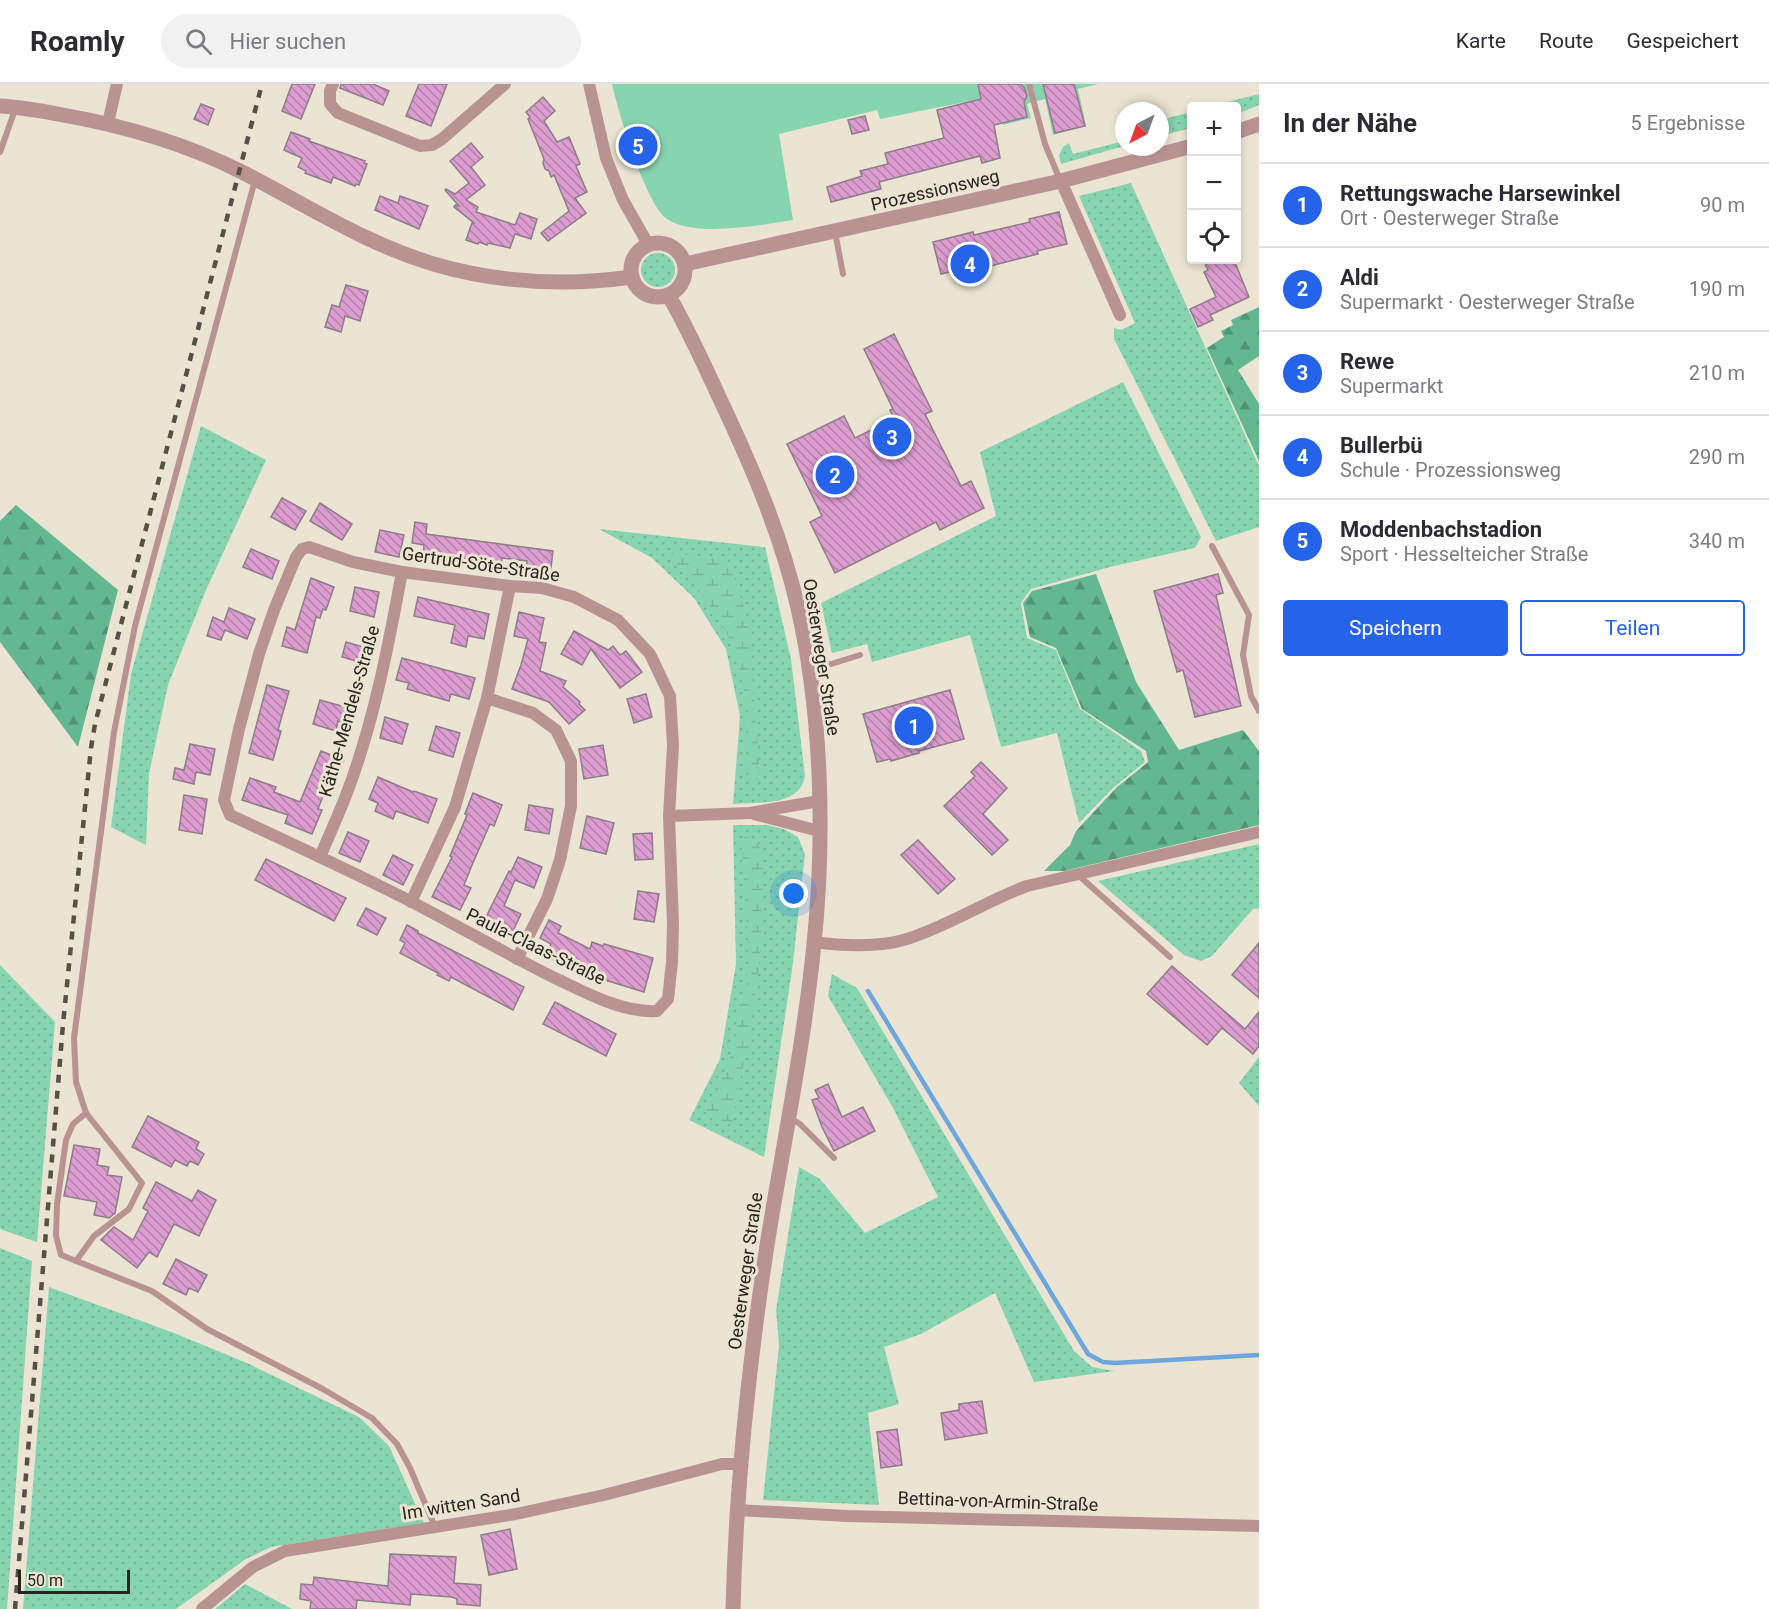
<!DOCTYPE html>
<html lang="de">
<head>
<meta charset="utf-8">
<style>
	:root { --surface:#fff; --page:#f2f2f3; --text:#2b2b33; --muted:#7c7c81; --line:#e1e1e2; --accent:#2563eb }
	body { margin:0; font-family:Roboto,sans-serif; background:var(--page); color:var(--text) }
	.controls { position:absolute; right:18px; top:18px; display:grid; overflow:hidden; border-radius:6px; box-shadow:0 3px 9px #0003 }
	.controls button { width:54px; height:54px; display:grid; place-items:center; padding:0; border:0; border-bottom:2px solid var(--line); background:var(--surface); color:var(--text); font:30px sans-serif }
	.compass { position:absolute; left:1115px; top:18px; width:54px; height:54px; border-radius:50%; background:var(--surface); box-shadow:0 3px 9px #0003; rotate:221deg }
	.scale { position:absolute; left:18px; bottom:15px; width:112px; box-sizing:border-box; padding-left:6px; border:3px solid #28251e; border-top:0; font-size:16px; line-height:21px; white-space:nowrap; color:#28251e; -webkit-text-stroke:4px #ebe4d2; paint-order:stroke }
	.you { position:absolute; left:794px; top:810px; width:21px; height:21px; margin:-15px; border:4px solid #fff; border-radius:50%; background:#1a73e8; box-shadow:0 0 0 9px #1a73e833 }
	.badge { display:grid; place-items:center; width:39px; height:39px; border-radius:50%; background:var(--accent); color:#fff; font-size:20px; font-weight:700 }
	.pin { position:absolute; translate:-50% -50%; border:3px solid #fff; box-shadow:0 2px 6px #0006 }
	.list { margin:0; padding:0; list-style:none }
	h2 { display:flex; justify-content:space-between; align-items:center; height:78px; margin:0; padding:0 24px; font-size:26px }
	h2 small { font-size:20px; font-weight:400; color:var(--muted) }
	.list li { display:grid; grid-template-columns:39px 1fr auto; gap:18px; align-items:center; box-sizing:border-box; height:84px; padding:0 24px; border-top:2px solid var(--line) }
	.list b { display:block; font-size:22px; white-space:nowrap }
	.list p { margin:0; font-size:20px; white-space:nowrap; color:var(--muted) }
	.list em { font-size:20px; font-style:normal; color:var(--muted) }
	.actions { display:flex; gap:12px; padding:18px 24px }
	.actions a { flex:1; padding:14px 0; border:2px solid var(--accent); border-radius:6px; text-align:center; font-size:21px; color:var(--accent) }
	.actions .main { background:var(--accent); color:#fff }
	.icon { flex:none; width:33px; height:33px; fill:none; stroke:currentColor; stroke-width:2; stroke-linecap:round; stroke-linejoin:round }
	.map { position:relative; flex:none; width:1259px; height:1525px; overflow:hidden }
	header { display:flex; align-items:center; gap:36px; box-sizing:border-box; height:84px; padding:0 30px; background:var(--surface); border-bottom:2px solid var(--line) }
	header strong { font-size:28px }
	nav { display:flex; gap:33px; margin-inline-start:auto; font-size:21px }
	.search { width:420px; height:54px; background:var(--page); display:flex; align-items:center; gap:15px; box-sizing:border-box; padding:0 21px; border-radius:33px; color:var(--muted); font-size:22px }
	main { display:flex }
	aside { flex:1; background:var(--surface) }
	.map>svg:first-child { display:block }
	.grass { fill:url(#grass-dots) }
	.forest { fill:url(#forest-firs) }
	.wetland { fill:url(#wetland-marsh) }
	.pitch { fill:#87d5b0 }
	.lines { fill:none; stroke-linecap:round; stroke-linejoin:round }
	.stream { stroke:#6ea6de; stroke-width:4.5 }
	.building { fill:url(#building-back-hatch); stroke:#8c7d89; stroke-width:1.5 }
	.service { stroke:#b99392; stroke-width:6 }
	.minor { stroke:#b99392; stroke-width:12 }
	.tertiary { stroke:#b99392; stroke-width:15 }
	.rail { stroke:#555147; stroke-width:4.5; stroke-dasharray:8 8; stroke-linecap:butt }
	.labels { text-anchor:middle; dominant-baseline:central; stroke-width:6; stroke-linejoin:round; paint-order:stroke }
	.street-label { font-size:18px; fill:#28251e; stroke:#ebe4d2 }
</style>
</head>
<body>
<header>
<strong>Roamly</strong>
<div class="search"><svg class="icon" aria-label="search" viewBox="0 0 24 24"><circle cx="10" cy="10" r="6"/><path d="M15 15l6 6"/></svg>Hier suchen</div>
<nav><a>Karte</a><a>Route</a><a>Gespeichert</a></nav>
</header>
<main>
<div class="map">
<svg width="1259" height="1525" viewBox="0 0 1259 1525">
	<defs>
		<pattern id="grass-dots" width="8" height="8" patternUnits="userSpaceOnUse" patternTransform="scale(1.5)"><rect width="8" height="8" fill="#87d5b0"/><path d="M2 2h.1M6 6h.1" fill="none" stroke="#75b797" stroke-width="1.8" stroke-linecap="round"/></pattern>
		<pattern id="forest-firs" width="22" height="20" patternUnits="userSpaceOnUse" patternTransform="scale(1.5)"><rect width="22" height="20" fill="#63b791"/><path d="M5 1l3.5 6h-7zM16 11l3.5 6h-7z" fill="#529576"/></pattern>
		<pattern id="wetland-marsh" width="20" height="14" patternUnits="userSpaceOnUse" patternTransform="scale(1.5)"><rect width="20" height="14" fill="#87d5b0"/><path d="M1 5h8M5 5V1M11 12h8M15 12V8" fill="none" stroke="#75b797"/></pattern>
		<pattern id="building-back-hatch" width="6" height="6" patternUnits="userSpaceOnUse" patternTransform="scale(1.5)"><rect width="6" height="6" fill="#dd9dd1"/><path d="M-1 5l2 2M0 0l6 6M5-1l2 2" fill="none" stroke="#b380a9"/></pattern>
	</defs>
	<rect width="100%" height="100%" fill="#ebe4d2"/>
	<g class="grass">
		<polygon points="1259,10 1259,21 1237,30 1236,22 1211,22"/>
		<polygon points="1191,28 1191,44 1160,52 1160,36"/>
		<polygon points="1124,57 1124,62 1061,80 1059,71 1063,63 1069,59 1073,70"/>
		<polygon points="1131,99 1259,382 1259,443 1216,457 1114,255 1114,244 1121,246 1135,239 1079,112"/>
		<circle cx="658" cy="186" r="17"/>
		<polygon points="1123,298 1201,453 1195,464 1114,482 1031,505 1021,519 1027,554 1056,566 1080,625 1141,667 1145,678 1114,703 1079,739 1057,649 1001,663 970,551 872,578 867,560 832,569 821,519 996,432 980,368"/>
		<polygon points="201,342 266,376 206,506 168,601 149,690 146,761 111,743 131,590"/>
		<path d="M599,445L765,463L791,575L805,692C800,723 757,718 733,720L740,632L726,565L694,514L652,474Z"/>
		<polygon points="733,741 766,741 784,745 798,753 805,770 793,879 764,1073 689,1036 720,975 736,880"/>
		<polygon points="1259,760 1259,824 1253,825 1212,872 1201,877 1184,871 1098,797"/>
		<polygon points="0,881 55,938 37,1158 0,1145"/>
		<polygon points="832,890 857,904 1074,1267 1092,1283 1115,1287 1034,1298 995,1209 921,1250 884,1263 899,1320 868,1329 879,1421 763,1416 779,1261 776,1226 799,1083 820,1095 865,1149 938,1113 893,1024 828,912"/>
		<polygon points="1259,973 1259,1022 1239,999"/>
		<polygon points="0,1164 32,1177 7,1525 0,1525"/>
		<polygon points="49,1203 174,1249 247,1279 359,1333 389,1362 424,1439 271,1463 246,1475 176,1525 23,1525"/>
		<polygon points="245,1500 292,1525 215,1525"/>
	</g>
	<g class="forest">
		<polygon points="1259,223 1259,272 1238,286 1259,320 1259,377 1207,264 1224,253 1221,247 1233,241 1231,236"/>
		<polygon points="16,421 118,506 78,663 0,558 0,437"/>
		<polygon points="1096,490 1136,598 1179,666 1243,646 1259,667 1259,741 1064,787 1044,787 1070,761 1076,747 1116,704 1148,678 1146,667 1082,625 1056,564 1030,553 1023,519 1032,507"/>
	</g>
	<g class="wetland">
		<path d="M672,469L721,475L731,483L748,536L760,692L756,697L751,699L746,692C746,661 747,629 743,599C735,549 703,509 670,473Z"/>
		<polygon points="744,753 751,753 759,760 763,778 760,871 752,936 732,1039 727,1041 709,1033 706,1022 730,977 746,905 748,863 742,761"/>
	</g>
	<path class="pitch" d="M612,0H1098L1078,5L1086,42L1053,51L1045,15L1027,20L1031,34L1003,41L995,12L880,35L877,26L779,50L793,136C761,141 695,154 667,135C646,121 618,27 612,0Z"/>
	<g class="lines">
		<polyline class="stream" points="868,907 1088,1270 1103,1278 1115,1279 1259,1271"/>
	</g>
	<g class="building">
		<polygon points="292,0 315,0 301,35 282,27"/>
		<polygon points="341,0 373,0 389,7 383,21 340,4"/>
		<polygon points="419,0 447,0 431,42 406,32"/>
		<polygon points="978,0 1020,0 1024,3 1027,12 1024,18 1027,33 994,41 1000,74 982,79 980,72 879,98 881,105 831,118 827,103 862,92 860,87 888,80 885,69 944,54 937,26 981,15"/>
		<polygon points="1043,0 1074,0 1085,42 1055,49"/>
		<polygon points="543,13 555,27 544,37 557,58 569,53 580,80 576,82 587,108 575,114 586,129 548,157 541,149 569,127 554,91 551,93 549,87 545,85 543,79 544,75 528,35 530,33 526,28"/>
		<polygon points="201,20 214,25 208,41 194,35"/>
		<polygon points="865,32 869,46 852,50 848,36"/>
		<polygon points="291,48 310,55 309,57 365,77 364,79 367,80 359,101 356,100 355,102 333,93 331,99 305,89 306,87 298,83 302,74 284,66"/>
		<polygon points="471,59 483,73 471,83 485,101 466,116 478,123 476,128 515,141 520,129 537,135 531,155 515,150 510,164 488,159 487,161 479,158 478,160 466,156 472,139 474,139 454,123 455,121 459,122 445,106 446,105 455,110 469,99 450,77"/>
		<polygon points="380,112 398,119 400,112 428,122 419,145 375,126"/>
		<polygon points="1059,128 1067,160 1037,167 1038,170 990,182 989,179 941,190 933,158 973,148 974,151 1030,138 1029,135"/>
		<polygon points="1203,176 1234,176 1249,213 1210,231 1213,236 1198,243 1190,225 1216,213 1204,188 1208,186"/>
		<polygon points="346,201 368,207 360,237 345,232 341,248 325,243 332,221 339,223"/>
		<polygon points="894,250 932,327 925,330 961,402 971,397 984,424 940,446 936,438 835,489 810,438 822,432 787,360 844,332 855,354 894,335 890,326 893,325 864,265"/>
		<polygon points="282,414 306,427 295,446 271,433"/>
		<polygon points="320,419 352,440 342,456 310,437"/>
		<polygon points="415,438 427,440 426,450 553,467 550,492 526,489 527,477 502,474 500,487 471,484 472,476 449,473 448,479 423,475 424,461 412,459"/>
		<polygon points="380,446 404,451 399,473 375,468"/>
		<polygon points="251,465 279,477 272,495 243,483"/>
		<polygon points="1218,490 1223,509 1216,511 1241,622 1195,633 1183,586 1177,588 1154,507"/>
		<polygon points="311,494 334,503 326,526 323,525 320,534 316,533 307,569 282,562 287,543 295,546"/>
		<polygon points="355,503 379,508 374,533 350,527"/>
		<polygon points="418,513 489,530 484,555 468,552 466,563 451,559 455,541 414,532"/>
		<polygon points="229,524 255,535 247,555 225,546 221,556 207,552 213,533 224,538"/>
		<polygon points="519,528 544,534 539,558 546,559 540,587 566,597 563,603 580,618 579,620 585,626 569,640 549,618 512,605 521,581 528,555 514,552"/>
		<polygon points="574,547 608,566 613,562 620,571 626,567 642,588 620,604 591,565 582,581 561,570"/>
		<polygon points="346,558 370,565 366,580 342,573"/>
		<polygon points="402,574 475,594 469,615 451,610 449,617 407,605 409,599 396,596"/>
		<polygon points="267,601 289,607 278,646 281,647 273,676 249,669"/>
		<polygon points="950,606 964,655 919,667 919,669 891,677 890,675 877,678 863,630"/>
		<polygon points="646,610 652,633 634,639 627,615"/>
		<polygon points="320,616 349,624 345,639 338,637 336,647 313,640"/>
		<polygon points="385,633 408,640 402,660 380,654"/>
		<polygon points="436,642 460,649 453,673 429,666"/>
		<polygon points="190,660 215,665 210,691 196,688 194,700 173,695 175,684 184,686"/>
		<polygon points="603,661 608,691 584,695 579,665"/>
		<polygon points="321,667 344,676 335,699 329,697 318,725 322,726 312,750 285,739 288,731 242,716 250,694 276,703 274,708 300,718"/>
		<polygon points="981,678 1007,704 983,730 1008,756 992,771 944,722 975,692 971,688"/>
		<polygon points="378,693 413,708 414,707 437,715 428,739 396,727 393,735 375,727 378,719 369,715"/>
		<polygon points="473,709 502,721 494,742 490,740 472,781 464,801 471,804 460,826 432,813 452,773 450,772 467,731 465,730"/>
		<polygon points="184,711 207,715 202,750 179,746"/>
		<polygon points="529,721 553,725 549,750 525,746"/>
		<polygon points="587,732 614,739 606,770 580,764"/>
		<polygon points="348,748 369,757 360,778 339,769"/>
		<polygon points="652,749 653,775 635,776 633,750"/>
		<polygon points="918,756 955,795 938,810 901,771"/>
		<polygon points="393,771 413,781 403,801 383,791"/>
		<polygon points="518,773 542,783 534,804 515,796 504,822 521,830 510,853 483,839 509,787 511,788"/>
		<polygon points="266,775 346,814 334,837 255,796"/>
		<polygon points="638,807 659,810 654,838 634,835"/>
		<polygon points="366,824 386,834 377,851 357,841"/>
		<polygon points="549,836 561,842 558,849 590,865 592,858 603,862 604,860 653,874 644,908 576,887 546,872 551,860 540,854"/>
		<polygon points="407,841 418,847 418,849 524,903 513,926 451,893 449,897 437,891 438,889 400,869 405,859 400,856"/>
		<polygon points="1259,859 1259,914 1232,891"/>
		<polygon points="1172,882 1245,945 1259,928 1259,962 1253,970 1222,944 1207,961 1147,910"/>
		<polygon points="555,918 616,950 606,972 543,940"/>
		<polygon points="828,1000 842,1033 863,1023 875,1047 834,1067 822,1043 812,1016 819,1014 815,1006"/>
		<polygon points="148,1032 199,1058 196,1065 204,1070 198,1081 190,1077 187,1082 175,1076 171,1083 132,1063"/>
		<polygon points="74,1061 100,1065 97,1081 109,1083 107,1091 122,1093 115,1129 109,1134 94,1131 97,1118 64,1112"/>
		<polygon points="156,1098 192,1117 198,1106 216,1116 199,1152 174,1140 157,1173 149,1168 137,1184 101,1156 114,1143 133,1156 148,1127 143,1124"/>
		<polygon points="176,1175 207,1191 198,1208 189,1204 186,1211 163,1200"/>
		<polygon points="982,1317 987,1349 945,1356 941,1329 959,1326 959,1320"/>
		<polygon points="897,1345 902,1381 881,1384 877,1348"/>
		<polygon points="510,1445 517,1485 489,1491 481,1451"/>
		<polygon points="390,1470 456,1473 454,1499 481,1501 480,1522 457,1520 457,1515 452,1513 411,1510 410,1521 357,1516 356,1525 310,1525 311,1517 300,1515 301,1500 313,1501 314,1493 388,1502"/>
	</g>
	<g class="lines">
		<g class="service">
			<polyline points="1029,0 1045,60 1060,96"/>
			<polyline points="0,68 16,23"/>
			<polyline points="835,148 843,190"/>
			<polyline points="1212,462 1249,531 1243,571 1251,612 1259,627"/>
			<polyline points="811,583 831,580 860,571"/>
			<polyline points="1077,790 1170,873"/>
			<polyline points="86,1029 73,1040 66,1056 57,1120 56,1152 61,1171 152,1207 207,1245 321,1304 372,1334 397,1360 410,1384 435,1443"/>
			<polyline points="790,1034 800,1040 834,1074"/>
			<polyline points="76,1177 94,1152 129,1125 142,1099 86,1029 76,998 74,954 114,648 135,542 255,96"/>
		</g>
		<g class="minor">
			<polyline points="333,0 330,7 330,20 338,29 420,62 432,61 442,55 505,0"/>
			<polyline points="589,0 606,74 623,116 648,160"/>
			<polyline points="108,39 117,0"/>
			<polyline points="1061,97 1120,231"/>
			<path d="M309,463L353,478L402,488L510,502L542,504L574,513L618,536L650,570L670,612L673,661L669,732L673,840L672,878L668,915L657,927C623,929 589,910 559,896C508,871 460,843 410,817C351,787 290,759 230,731L224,716L239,645L259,570L274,526L296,473L302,465Z"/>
			<polyline points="487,614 533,629 556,646 571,677 571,722 560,776 547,815 517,875"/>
			<polyline points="754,730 819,747"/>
			<polyline points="669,732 750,729 819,717"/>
			<path d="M320,773C328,754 337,734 345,714C373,642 388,564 402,488"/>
			<polyline points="411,818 455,723 487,614 510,502"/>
			<path d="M814,858C844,862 878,864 907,855C949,842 986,817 1027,802L1259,748"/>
			<polyline points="737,1426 847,1432 1259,1442"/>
			<polyline points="202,1525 253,1483 285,1467 516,1430 604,1411 722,1380 741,1380"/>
		</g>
		<g class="tertiary">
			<path d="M0,22C21,23 42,27 63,31C125,42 184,59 240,87C305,120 367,161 437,181C500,199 567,202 632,193"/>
			<polyline points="1236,48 1259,40"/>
			<circle cx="658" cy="186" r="27"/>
			<polyline points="685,180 1061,97 1192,62"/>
			<path d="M669,212C688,245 704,280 720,315C752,383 781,450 798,524C822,630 825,753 814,860C804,959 784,1057 768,1155C749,1277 736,1401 733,1525"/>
		</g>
		<polyline class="rail" points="15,1525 63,940 91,664 95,640 262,0"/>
	</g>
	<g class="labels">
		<g class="street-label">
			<text transform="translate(935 106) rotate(-13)">Prozessionsweg</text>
			<text transform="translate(481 480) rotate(8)">Gertrud-Söte-Straße</text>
			<text transform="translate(822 573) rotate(81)">Oesterweger Straße</text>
			<text transform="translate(349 627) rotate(-74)">Käthe-Mendels-Straße</text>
			<text transform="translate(536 862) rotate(26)">Paula-Claas-Straße</text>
			<text transform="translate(745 1187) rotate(-82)">Oesterweger Straße</text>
			<text transform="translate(998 1417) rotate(2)">Bettina-von-Armin-Straße</text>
			<text transform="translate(461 1420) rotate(-9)">Im witten Sand</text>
		</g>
	</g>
</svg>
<div class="controls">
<button>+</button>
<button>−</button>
<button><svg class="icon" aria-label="locate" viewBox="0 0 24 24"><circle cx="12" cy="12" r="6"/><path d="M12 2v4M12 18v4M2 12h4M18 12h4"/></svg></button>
</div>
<svg class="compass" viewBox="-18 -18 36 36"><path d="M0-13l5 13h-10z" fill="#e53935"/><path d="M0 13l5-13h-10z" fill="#7c7c81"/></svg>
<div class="scale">50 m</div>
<div class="you"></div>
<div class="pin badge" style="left:914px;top:642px">1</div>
<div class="pin badge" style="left:835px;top:391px">2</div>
<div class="pin badge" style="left:892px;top:353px">3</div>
<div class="pin badge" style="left:970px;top:180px">4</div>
<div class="pin badge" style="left:638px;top:62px">5</div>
</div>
<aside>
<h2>In der Nähe<small>5 Ergebnisse</small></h2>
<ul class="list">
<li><span class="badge">1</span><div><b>Rettungswache Harsewinkel</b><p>Ort · Oesterweger Straße</p></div><em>90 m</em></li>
<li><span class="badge">2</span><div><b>Aldi</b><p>Supermarkt · Oesterweger Straße</p></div><em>190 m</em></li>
<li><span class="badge">3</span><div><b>Rewe</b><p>Supermarkt</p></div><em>210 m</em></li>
<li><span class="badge">4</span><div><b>Bullerbü</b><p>Schule · Prozessionsweg</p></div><em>290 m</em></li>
<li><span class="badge">5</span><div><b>Moddenbachstadion</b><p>Sport · Hesselteicher Straße</p></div><em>340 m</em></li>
</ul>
<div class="actions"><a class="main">Speichern</a><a>Teilen</a></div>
</aside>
</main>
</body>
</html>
